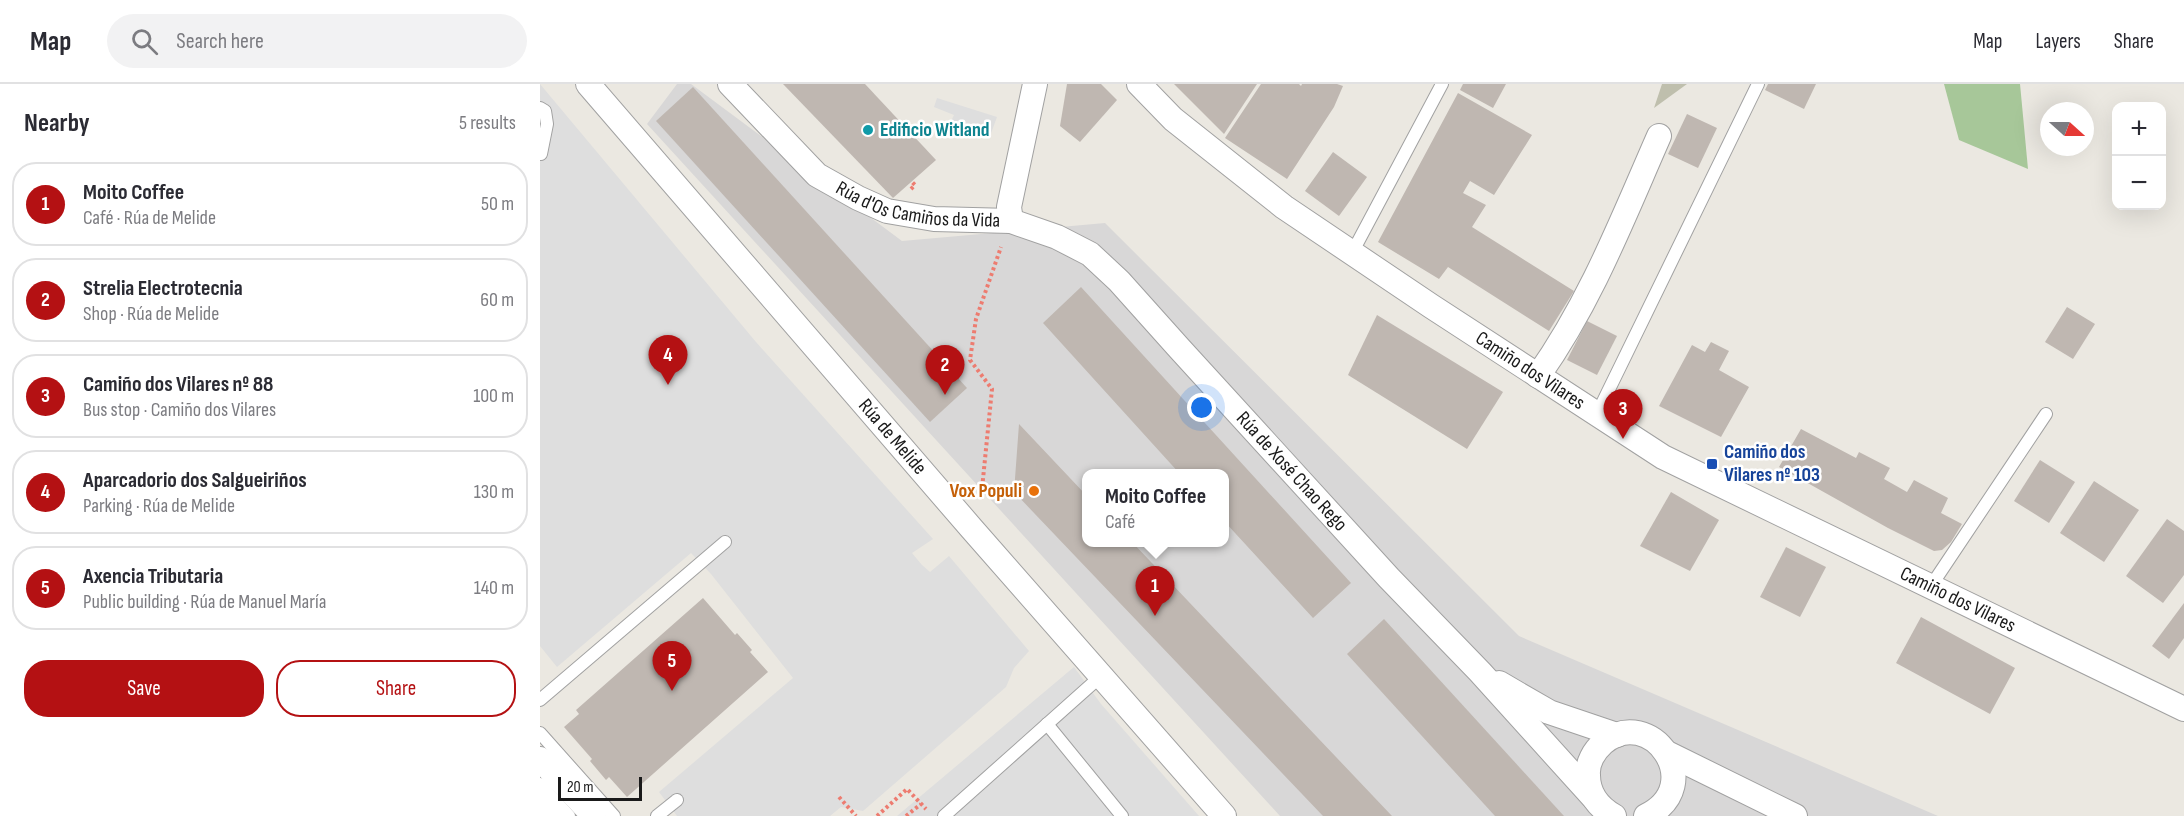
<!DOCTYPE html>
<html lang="en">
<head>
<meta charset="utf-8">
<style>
	:root { --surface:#fff; --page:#f2f2f3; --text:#2b2b33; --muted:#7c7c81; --line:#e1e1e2; --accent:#b41113 }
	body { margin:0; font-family:"Sofia Sans Condensed",sans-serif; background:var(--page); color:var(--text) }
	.controls { position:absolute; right:18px; top:18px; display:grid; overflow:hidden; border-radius:12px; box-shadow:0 6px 24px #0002 }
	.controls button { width:54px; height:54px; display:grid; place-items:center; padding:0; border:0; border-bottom:2px solid var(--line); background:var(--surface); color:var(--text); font:30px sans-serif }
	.compass { position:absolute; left:1500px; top:18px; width:54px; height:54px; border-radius:50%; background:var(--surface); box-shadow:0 6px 24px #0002; rotate:111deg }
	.scale { position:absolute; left:18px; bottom:15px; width:84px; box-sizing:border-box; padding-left:6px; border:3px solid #1a1a1a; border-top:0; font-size:16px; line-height:21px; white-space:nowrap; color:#1a1a1a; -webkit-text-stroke:4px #fff; paint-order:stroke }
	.you { position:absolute; left:662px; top:324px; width:21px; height:21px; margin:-15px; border:4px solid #fff; border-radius:50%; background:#1a73e8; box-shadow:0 0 0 9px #1a73e833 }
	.badge { display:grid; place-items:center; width:39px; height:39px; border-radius:50%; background:var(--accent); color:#fff; font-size:20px; font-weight:700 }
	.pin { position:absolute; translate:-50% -50px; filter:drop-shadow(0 2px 3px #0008) }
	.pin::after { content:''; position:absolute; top:32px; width:21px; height:18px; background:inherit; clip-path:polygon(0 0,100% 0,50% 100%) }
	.popup { position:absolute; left:542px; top:385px; width:147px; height:78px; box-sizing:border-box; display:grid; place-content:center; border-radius:12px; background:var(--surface); filter:drop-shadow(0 2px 4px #0005); font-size:20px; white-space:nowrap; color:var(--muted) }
	.popup b { font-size:22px; color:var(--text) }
	.popup::after { content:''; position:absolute; left:50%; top:100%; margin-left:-12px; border:12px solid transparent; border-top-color:var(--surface) }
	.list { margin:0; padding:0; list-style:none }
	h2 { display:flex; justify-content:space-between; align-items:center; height:78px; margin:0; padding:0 24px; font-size:26px }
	h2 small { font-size:20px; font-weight:400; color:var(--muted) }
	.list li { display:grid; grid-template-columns:39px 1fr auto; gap:18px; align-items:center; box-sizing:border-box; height:84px; margin:0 12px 12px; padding:0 12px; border:2px solid var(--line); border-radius:24px }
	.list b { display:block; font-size:22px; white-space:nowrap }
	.list p { margin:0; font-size:20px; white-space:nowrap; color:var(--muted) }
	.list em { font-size:20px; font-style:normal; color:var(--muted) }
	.actions { display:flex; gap:12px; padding:18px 24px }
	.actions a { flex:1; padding:14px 0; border:2px solid var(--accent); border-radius:24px; text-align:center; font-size:21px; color:var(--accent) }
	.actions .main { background:var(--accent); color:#fff }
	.icon { flex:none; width:33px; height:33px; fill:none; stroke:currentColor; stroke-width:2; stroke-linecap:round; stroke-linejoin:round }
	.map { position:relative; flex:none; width:1644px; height:732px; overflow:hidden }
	header { display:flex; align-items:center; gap:36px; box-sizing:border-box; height:84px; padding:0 30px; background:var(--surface); border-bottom:2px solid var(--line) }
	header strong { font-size:28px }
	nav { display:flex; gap:33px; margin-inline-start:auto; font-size:21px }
	.search { width:420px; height:54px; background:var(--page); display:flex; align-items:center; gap:15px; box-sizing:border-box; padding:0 21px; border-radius:33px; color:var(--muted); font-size:22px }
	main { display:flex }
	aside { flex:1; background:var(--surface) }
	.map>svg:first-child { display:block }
	.residential { fill:#d8d7d7; fill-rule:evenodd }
	.construction { fill:#bfbfad }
	.forest { fill:#a7c799 }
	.parking { fill:#dedede }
	.building { fill:#bfb7b1 }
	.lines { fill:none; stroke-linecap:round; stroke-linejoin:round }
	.lane-casing { stroke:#a1a1a1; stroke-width:14 }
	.street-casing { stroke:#a1a1a1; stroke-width:26 }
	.path { stroke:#ed7c70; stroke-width:4; stroke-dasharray:3 3; stroke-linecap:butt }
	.lane { stroke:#fff; stroke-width:12 }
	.street { stroke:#fff; stroke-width:24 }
	.culture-dot { fill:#0f9aa8; stroke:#fff; stroke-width:2 }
	.transit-dot { fill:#1a4fb4; stroke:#fff; stroke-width:2 }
	.food-dot { fill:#e8710a; stroke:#fff; stroke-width:2 }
	.labels { text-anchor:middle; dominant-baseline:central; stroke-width:5; stroke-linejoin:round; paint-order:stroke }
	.culture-label { font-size:20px; font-weight:bold; fill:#0d838f; stroke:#fff; text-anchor:start }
	.street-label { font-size:20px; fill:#1a1a1a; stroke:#fff }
	.transit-label { font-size:20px; font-weight:bold; fill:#164399; stroke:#fff; text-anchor:start }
	.food-label { font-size:20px; font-weight:bold; fill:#c56008; stroke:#fff; text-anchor:end }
</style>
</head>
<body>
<header>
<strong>Map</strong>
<div class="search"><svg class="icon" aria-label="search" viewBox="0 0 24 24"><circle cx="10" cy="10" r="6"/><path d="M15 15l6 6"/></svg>Search here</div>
<nav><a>Map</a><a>Layers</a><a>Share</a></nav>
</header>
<main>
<aside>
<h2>Nearby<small>5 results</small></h2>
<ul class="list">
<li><span class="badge">1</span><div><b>Moito Coffee</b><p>Café · Rúa de Melide</p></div><em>50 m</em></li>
<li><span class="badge">2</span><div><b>Strelia Electrotecnia</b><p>Shop · Rúa de Melide</p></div><em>60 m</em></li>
<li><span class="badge">3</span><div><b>Camiño dos Vilares nº 88</b><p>Bus stop · Camiño dos Vilares</p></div><em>100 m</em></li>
<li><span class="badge">4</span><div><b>Aparcadorio dos Salgueiriños</b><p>Parking · Rúa de Melide</p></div><em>130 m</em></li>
<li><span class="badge">5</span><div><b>Axencia Tributaria</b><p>Public building · Rúa de Manuel María</p></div><em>140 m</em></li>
</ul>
<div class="actions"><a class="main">Save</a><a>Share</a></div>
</aside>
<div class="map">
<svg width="1644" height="732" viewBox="0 0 1644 732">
	<rect width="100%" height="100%" fill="#ebe8e1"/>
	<path class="residential" d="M137,0H151L362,157L565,139L979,552L1398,732H740L107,40ZM546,390H684V458H546Z"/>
	<polygon class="construction" points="1122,0 1147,0 1114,24"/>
	<polygon class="forest" points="1404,0 1480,0 1488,85 1419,56"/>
	<g class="parking">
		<polygon points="0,0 216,258 393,455 372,469 382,481 390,488 409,472 489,567 474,584 466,603 323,727 301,723 290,732 137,732 119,708 253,594 171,490 151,469 17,583 0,562"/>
		<polygon points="397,14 457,33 450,52 410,39 414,31 394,23"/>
		<polygon points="534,583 561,620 659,732 357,732"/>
	</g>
	<g class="building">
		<polygon points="243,0 325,0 396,76 353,114"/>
		<polygon points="527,0 561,0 577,16 540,58 520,42"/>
		<polygon points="634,0 717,0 684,50"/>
		<polygon points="721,0 759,0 761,2 762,0 797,0 803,2 794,23 747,95 685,54"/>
		<polygon points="923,0 966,0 953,24 920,6"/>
		<polygon points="1228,0 1276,0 1264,25 1225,6"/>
		<polygon points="153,3 427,304 390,338 116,37"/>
		<polygon points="918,9 992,51 954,111 930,97 923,109 946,121 932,143 1034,207 1009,247 908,183 899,195 838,158"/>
		<polygon points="1147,30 1177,44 1158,84 1128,70"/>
		<polygon points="793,68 827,93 799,132 765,107"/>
		<polygon points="541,203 811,499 773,534 684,437 684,390 640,390 503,239"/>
		<polygon points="1527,223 1555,240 1533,275 1505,258"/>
		<polygon points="837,231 963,308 927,365 808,291"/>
		<polygon points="1047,237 1077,252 1057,291 1027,276"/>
		<polygon points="1171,258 1189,267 1179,286 1209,303 1181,353 1119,322 1152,261 1165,268"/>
		<polygon points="479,340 546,411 546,458 592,458 852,732 783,732 474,408"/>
		<polygon points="1261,345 1316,374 1319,368 1350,384 1344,395 1367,408 1374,396 1408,414 1401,429 1422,440 1411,458 1402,466 1394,467 1348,444 1239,383"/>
		<polygon points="1500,376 1535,398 1509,439 1474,417"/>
		<polygon points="1554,397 1599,426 1564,478 1520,449"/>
		<polygon points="1131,408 1179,436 1150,487 1100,462"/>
		<polygon points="1627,435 1644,447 1644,491 1623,519 1586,492"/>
		<polygon points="1246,463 1286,483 1260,533 1220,513"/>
		<polygon points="163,514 195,551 197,549 212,566 210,568 228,588 87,713 69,693 66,696 50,677 52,675 24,643 39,630 36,626"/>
		<polygon points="1644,519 1644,554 1629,575 1612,562"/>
		<polygon points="1381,533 1475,584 1450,630 1356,579"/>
		<polygon points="844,535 1024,732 955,732 807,570"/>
	</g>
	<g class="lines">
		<defs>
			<g id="lane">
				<polyline points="0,24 5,27 7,40 1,70"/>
				<polyline points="812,169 902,0"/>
				<polyline points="1057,330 1218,0"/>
				<polyline points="1391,502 1506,330"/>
				<polyline points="0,616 185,458"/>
				<polyline points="507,640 582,732"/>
				<polyline points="0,649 74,732"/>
				<polyline points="0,700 29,732"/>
				<polyline points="117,732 137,716"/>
				<polyline points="404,732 561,592"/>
			</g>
			<g id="street">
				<path id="s1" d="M48,0L432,445L684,732"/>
				<path id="s2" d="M190,0L277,91L318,114L347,127L394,135L471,137L517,153L550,170L579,197L639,264L849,494L940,588L1053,713"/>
				<path id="s3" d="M599,0L633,35L744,123L891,222L1123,373L1644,625"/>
				<polyline points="471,137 469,123 495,0"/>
				<path d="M998,292C1051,217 1082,136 1119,52"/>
				<polyline points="959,599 1009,628 1077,651"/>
				<polyline points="1127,669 1255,732"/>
				<polyline points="0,675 54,732"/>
				<polyline points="0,720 11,732"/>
				<path d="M1074,732C1058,723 1048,710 1048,691C1047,679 1054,667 1063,659C1110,619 1169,701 1106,732"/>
			</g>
		</defs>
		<use href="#lane" class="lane-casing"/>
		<use href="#street" class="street-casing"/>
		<g class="path">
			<polyline points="371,105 375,101 372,98"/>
			<polyline points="441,415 452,305 430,276 436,235 461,163"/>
			<polyline points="299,713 316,732"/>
			<polyline points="337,732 367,705 386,725"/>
			<polyline points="366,732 381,720"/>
		</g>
		<use href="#lane" class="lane"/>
		<use href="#street" class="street"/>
	</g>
	<circle class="culture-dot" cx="328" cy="46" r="6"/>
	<rect class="transit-dot" x="1166" y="374" width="12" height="12" rx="3"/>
	<circle class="food-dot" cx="494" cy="407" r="6"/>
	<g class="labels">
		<g class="culture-label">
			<text x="340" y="46">Edificio Witland</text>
		</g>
		<g class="street-label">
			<text stroke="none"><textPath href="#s2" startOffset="234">Rúa d'Os Camiños da Vida</textPath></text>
			<text stroke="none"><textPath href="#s3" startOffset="486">Camiño dos Vilares</textPath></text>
			<text stroke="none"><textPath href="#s1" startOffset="466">Rúa de Melide</textPath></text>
			<text stroke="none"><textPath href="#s2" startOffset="712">Rúa de Xosé Chao Rego</textPath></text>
			<text stroke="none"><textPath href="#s3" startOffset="972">Camiño dos Vilares</textPath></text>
		</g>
		<g class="transit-label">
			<text x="1184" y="368">Camiño dos<tspan x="1184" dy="23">Vilares nº 103</tspan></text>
		</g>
		<g class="food-label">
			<text x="482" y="407">Vox Populi</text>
		</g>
	</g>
</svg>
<div class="controls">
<button>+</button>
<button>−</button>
</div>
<svg class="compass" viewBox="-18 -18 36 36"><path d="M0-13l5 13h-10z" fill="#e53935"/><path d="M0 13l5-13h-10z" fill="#7c7c81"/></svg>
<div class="scale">20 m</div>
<div class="you"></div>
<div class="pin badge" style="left:615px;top:532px">1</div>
<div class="popup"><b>Moito Coffee</b>Café</div>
<div class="pin badge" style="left:405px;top:311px">2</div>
<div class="pin badge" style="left:1083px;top:355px">3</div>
<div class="pin badge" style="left:128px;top:301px">4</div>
<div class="pin badge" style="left:132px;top:607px">5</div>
</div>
</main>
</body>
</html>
